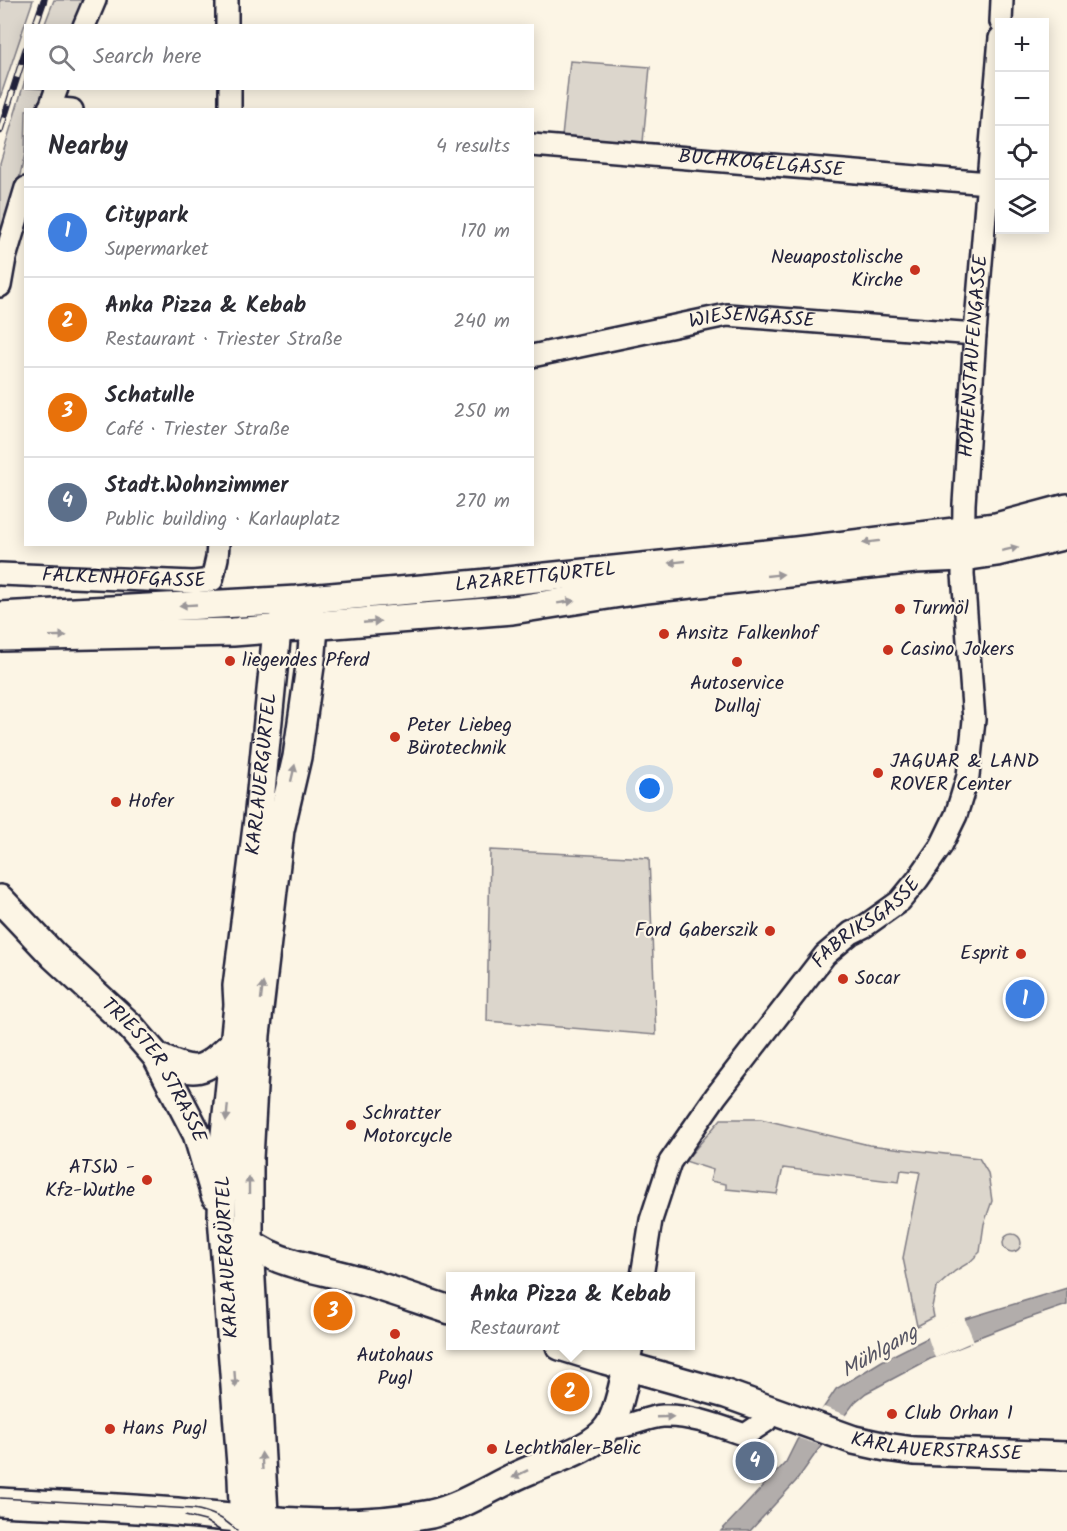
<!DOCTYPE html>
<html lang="en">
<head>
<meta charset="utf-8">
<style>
	:root { --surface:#fff; --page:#f2f2f3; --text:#2b2b33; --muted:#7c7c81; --line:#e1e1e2; --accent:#c8321e }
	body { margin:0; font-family:Kalam,sans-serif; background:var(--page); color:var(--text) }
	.controls { position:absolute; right:18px; top:18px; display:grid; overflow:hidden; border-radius:0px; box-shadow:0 3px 15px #0003 }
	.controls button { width:54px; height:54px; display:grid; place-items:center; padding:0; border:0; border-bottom:2px solid var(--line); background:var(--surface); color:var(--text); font:30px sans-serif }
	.you { position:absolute; left:650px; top:789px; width:21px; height:21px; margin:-15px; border:4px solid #fff; border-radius:50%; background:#1a73e8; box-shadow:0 0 0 9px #1a73e833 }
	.badge { display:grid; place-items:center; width:39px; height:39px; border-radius:50%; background:var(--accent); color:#fff; font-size:20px; font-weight:700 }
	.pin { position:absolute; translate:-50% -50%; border:3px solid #fff; box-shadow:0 2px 6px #0006 }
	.popup { position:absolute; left:446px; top:1272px; width:249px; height:78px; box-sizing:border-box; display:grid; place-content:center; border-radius:0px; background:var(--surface); filter:drop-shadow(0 2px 4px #0005); font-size:20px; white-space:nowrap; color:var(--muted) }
	.popup b { font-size:22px; color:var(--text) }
	.popup::after { content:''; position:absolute; left:50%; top:100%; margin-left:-12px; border:12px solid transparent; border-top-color:var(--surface) }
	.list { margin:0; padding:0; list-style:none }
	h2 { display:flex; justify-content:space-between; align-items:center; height:78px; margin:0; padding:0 24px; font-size:26px }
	h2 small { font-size:20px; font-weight:400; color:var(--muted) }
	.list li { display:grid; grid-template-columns:39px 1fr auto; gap:18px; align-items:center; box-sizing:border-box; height:90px; padding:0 24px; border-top:2px solid var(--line) }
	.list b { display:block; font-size:22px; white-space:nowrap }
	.list p { margin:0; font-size:20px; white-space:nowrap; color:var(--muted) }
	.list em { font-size:20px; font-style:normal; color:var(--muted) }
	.icon { flex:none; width:33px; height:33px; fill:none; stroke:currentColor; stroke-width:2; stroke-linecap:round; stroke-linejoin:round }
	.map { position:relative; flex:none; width:1067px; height:1531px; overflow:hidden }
	.search { position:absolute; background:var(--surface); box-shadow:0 3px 15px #0003; left:24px; top:24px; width:510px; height:66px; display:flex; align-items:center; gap:15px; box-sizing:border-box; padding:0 21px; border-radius:0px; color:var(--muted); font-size:22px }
	.panel { position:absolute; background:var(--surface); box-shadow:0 3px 15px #0003; left:24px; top:108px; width:510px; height:438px; border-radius:0px }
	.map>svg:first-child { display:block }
	.green { fill:#dcd6cc; stroke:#7f7c84; stroke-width:1.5 }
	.water { fill:#b2adab; stroke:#78757e; stroke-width:1.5 }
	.pier { fill:#fcf5e5 }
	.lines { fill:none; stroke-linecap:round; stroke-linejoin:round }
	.minor-casing { stroke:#22223b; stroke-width:26 }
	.major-casing { stroke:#22223b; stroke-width:32 }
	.minor { stroke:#fcf5e5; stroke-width:21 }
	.major { stroke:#fcf5e5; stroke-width:27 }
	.tram { stroke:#22223b; stroke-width:1.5 }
	.rail-casing { stroke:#22223b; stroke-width:7 }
	.rail { stroke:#fcf5e5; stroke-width:4.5; stroke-dasharray:14; stroke-linecap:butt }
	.oneway { fill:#9a9698 }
	.poi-dot { fill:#c8321e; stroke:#fcf5e5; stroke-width:2 }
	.labels { text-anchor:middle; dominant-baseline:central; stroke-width:4.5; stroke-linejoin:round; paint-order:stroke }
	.street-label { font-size:20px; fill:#22223b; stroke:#fcf5e5 }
	.poi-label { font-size:20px; fill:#22223b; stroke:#fcf5e5; text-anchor:start }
	.water-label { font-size:21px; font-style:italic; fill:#545362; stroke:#fcf5e5 }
</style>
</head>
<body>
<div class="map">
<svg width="1067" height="1531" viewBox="0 0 1067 1531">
	<rect width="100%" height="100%" fill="#fcf5e5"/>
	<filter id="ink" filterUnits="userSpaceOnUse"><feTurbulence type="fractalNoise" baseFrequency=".0167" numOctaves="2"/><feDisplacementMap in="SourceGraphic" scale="12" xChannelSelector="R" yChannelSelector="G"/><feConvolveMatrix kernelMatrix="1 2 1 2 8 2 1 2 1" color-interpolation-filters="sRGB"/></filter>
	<g filter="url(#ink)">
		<g class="green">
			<polygon points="0,0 33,0 0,98"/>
			<polygon points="54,0 85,0 75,25 44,26"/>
			<polygon points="570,61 650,67 643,142 562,137"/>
			<polygon points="25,80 26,88 50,89 42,109 26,110 25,154 0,259 0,163"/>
			<polygon points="490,850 649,858 656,1035 487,1021"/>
			<polygon points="721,1119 761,1119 869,1145 979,1158 988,1173 992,1201 984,1224 980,1252 970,1262 955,1271 936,1288 932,1307 934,1317 917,1326 903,1258 920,1172 901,1170 899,1182 783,1168 777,1194 726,1189 726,1184 710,1181 713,1170 685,1161"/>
			<circle cx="1012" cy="1243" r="9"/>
		</g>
		<polygon class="water" points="1067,1288 1067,1305 1026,1319 974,1339 968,1344 930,1359 866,1393 855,1402 818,1450 797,1480 750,1531 721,1531 786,1462 797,1440 822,1410 836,1389 882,1361 965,1319"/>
		<g class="pier">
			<polygon points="964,1317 974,1341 935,1358 927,1335"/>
			<polygon points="824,1407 846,1415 830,1439 822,1446 798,1438 810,1420"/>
		</g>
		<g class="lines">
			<defs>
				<g id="minor">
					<polyline points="227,0 227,26"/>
					<polyline points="1001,22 1002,0"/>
					<polyline points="84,26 95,0"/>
					<polyline points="230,88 230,110"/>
					<polyline points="49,108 72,110"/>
					<polyline points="49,110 57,88"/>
					<path id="s1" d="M532,145L988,183"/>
					<polyline points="0,286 5,258 26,188"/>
					<path id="s2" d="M532,356L727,315L975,334"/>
					<path id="s3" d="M0,574L193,582L212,580L217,558L218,544"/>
					<path id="s4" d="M642,1276L651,1220L670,1162L716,1096L825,955L851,933L865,926L900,901L918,879L941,846L956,815L968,776L974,720L963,574L964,504L975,334L1000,38"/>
					<polyline points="628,1365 632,1346"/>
					<path d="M609,1427C628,1429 644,1417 663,1416C691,1415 719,1426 745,1435L766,1421L771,1410"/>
				</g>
				<g id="major">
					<path id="s5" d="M0,616L297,600L478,584L796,551L996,527L1067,508"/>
					<polyline points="0,637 233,632 512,610 646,589 915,559 963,557 997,552 1067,535"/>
					<path id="s6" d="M0,899L54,956L130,1026L157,1057L197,1134L215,1195"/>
					<path d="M157,1057C198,1076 201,1073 233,1044"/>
					<path d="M240,1234C270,1265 319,1268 358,1280C389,1289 419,1300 450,1310"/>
					<path id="s7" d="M560,1346L605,1360L726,1394L854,1440L886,1447L914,1451L1067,1456"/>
					<path d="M0,1502C59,1505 118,1507 177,1512C261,1520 347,1531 431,1514C466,1506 497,1483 530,1470C553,1460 595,1448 609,1426C619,1411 623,1383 628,1365"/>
					<path id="s8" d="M244,1531L242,1478L222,1216L224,1144L238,1005L237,986L259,811L277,630L286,616"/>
					<polyline points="265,1531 249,1244 249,1158 256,1035 280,830 297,757 312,652 314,627 309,611"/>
				</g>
			</defs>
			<use href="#minor" class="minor-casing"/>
			<use href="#major" class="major-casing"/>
			<use href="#minor" class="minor"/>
			<use href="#major" class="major"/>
			<g class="tram">
				<path d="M0,1498L193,1509C211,1512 224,1518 237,1531"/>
				<polyline points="185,1516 205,1521 221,1531"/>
			</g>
			<defs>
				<g id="rail">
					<polyline points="35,26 44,0"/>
					<polyline points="0,131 26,49"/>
				</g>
			</defs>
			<use href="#rail" class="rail-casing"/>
			<use href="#rail" class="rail"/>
		</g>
		<defs><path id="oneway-solid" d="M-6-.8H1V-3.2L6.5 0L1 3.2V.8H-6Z" transform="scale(1.5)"/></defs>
		<g class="oneway">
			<use href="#oneway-solid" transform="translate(871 542) rotate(173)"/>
			<use href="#oneway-solid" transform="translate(1010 549) rotate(-13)"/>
			<use href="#oneway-solid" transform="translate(677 562) rotate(174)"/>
			<use href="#oneway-solid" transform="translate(775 575) rotate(-6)"/>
			<use href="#oneway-solid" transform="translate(566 602) rotate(-9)"/>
			<use href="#oneway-solid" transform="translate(188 605) rotate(177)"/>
			<use href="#oneway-solid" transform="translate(372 622) rotate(-5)"/>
			<use href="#oneway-solid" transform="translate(58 636) rotate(-1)"/>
			<use href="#oneway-solid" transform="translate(293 773) rotate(-77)"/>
			<use href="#oneway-solid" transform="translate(262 991) rotate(-83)"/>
			<use href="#oneway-solid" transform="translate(227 1113) rotate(95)"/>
			<use href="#oneway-solid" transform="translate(249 1185) rotate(-90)"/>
			<use href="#oneway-solid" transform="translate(235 1379) rotate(86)"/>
			<use href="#oneway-solid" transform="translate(665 1417) rotate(-2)"/>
			<use href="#oneway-solid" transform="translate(262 1461) rotate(-93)"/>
			<use href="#oneway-solid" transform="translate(520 1474) rotate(154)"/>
		</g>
	</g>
	<g class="poi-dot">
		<circle cx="915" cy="270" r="6"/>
		<circle cx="900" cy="609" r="6"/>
		<circle cx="664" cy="634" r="6"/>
		<circle cx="888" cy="650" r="6"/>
		<circle cx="230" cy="661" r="6"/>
		<circle cx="737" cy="662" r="6"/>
		<circle cx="395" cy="737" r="6"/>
		<circle cx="878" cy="773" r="6"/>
		<circle cx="116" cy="802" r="6"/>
		<circle cx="770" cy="931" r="6"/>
		<circle cx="1021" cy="954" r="6"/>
		<circle cx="843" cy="979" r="6"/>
		<circle cx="351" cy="1125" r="6"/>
		<circle cx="147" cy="1180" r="6"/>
		<circle cx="395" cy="1334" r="6"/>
		<circle cx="892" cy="1414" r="6"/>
		<circle cx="110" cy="1429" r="6"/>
		<circle cx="492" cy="1449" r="6"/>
	</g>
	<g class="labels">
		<g class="street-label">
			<text stroke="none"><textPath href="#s1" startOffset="230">BUCHKOGELGASSE</textPath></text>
			<text stroke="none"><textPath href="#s2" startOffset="224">WIESENGASSE</textPath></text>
			<text stroke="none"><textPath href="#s4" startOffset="1034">HOHENSTAUFENGASSE</textPath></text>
			<text stroke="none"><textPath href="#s3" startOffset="124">FALKENHOFGASSE</textPath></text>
			<text stroke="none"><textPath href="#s5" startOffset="537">LAZARETTGÜRTEL</textPath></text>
			<text stroke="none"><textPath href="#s8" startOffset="760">KARLAUERGÜRTEL</textPath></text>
			<text stroke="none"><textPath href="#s4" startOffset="429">FABRIKSGASSE</textPath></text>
			<text stroke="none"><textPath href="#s6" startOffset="232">TRIESTER STRASSE</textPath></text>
			<text transform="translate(228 1257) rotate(-93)">KARLAUERGÜRTEL</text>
			<text stroke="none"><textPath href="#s7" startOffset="392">KARLAUERSTRASSE</textPath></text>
		</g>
		<g class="poi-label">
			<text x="903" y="258" text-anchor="end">Neuapostolische<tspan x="903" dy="23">Kirche</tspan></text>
			<text x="912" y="609">Turmöl</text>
			<text x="676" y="634">Ansitz Falkenhof</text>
			<text x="900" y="650">Casino Jokers</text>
			<text x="242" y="661">liegendes Pferd</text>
			<text x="737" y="684" text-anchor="middle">Autoservice<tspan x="737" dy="23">Dullaj</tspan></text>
			<text x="407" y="726">Peter Liebeg<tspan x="407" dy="23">Bürotechnik</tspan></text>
			<text x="890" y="762">JAGUAR &amp; LAND<tspan x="890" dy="23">ROVER Center</tspan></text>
			<text x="128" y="802">Hofer</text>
			<text x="758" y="931" text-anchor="end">Ford Gaberszik</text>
			<text x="1009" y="954" text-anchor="end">Esprit</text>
			<text x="855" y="979">Socar</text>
			<text x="363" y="1114">Schratter<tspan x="363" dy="23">Motorcycle</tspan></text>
			<text x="135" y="1168" text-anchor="end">ATSW -<tspan x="135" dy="23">Kfz-Wuthe</tspan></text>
			<text x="395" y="1356" text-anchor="middle">Autohaus<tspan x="395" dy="23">Pugl</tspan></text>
			<text x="904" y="1414">Club Orhan 1</text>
			<text x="122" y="1429">Hans Pugl</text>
			<text x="504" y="1449">Lechthaler-Belic</text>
		</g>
		<g class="water-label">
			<text transform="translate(880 1352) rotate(-30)">Mühlgang</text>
		</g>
	</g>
</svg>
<div class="controls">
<button>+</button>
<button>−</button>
<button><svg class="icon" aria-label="locate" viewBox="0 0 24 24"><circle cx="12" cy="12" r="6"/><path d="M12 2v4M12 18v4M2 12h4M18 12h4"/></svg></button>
<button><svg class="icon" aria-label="layers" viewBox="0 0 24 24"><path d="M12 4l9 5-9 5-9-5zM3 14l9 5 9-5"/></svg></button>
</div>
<div class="you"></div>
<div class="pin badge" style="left:1025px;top:999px;background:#3f7fe0">1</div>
<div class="pin badge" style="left:570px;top:1392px;background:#e8710a">2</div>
<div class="popup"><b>Anka Pizza &amp; Kebab</b>Restaurant</div>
<div class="pin badge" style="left:333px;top:1311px;background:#e8710a">3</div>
<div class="pin badge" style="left:755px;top:1461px;background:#5c6f8a">4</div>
<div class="search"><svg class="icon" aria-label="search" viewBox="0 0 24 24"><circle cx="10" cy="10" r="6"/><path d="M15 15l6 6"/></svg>Search here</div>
<section class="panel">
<h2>Nearby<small>4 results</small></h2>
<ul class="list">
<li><span class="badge" style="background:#3f7fe0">1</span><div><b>Citypark</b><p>Supermarket</p></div><em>170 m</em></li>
<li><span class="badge" style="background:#e8710a">2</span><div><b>Anka Pizza &amp; Kebab</b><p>Restaurant · Triester Straße</p></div><em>240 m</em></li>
<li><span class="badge" style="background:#e8710a">3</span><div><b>Schatulle</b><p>Café · Triester Straße</p></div><em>250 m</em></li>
<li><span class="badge" style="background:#5c6f8a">4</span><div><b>Stadt.Wohnzimmer</b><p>Public building · Karlauplatz</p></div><em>270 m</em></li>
</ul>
</section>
</div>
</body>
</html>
